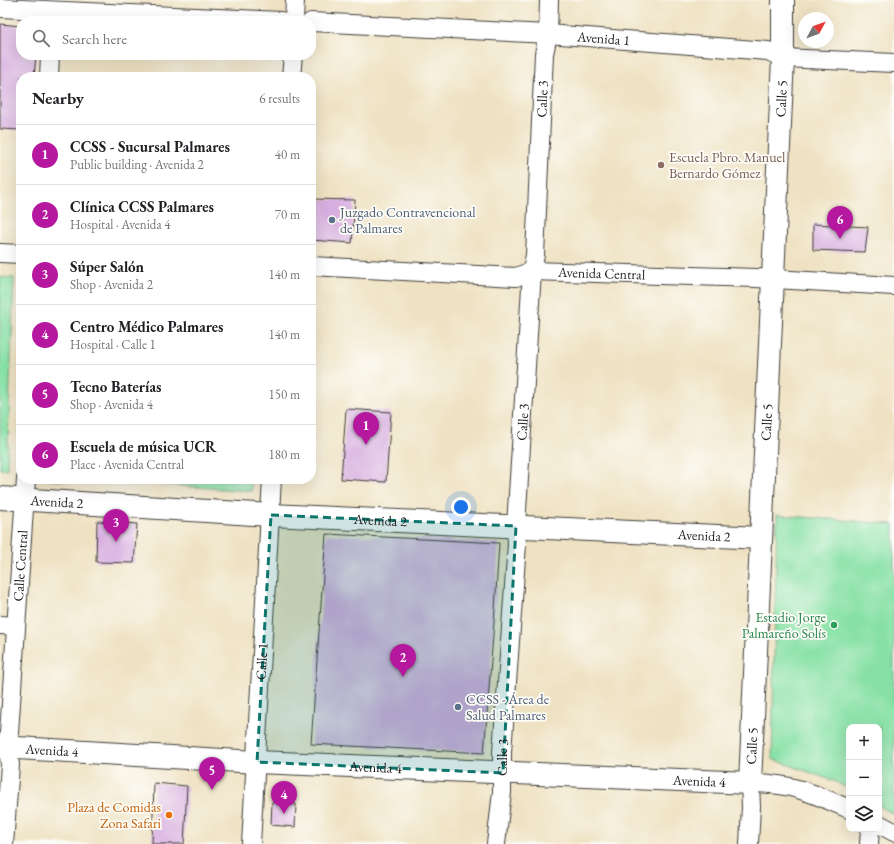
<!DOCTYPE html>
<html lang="en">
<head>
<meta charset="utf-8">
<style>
	:root { --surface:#fff; --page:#f2f2f2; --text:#202124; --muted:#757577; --line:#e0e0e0; --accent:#b5179e }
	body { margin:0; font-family:"EB Garamond",serif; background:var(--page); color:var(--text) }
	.controls { position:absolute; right:12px; bottom:12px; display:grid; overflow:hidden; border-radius:8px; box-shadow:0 4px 16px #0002 }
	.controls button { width:36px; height:36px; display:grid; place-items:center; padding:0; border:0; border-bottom:1px solid var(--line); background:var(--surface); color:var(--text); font:20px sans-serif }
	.compass { position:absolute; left:798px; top:12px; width:36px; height:36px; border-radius:50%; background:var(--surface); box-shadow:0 4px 16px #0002; rotate:49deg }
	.you { position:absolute; left:461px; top:507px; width:14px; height:14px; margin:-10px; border:3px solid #fff; border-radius:50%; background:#1a73e8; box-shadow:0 0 0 6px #1a73e833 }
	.badge { display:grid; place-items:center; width:26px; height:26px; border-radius:50%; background:var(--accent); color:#fff; font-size:13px; font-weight:700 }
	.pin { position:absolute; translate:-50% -33px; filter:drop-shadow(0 1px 2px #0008) }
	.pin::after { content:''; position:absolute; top:21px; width:14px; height:12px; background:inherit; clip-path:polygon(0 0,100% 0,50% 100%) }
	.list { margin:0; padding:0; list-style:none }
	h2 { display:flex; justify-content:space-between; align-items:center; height:52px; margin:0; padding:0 16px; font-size:17px }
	h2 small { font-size:13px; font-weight:400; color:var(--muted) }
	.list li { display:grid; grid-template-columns:26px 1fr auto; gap:12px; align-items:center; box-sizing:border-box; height:60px; padding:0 16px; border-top:1px solid var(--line) }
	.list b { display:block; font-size:15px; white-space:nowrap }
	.list p { margin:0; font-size:13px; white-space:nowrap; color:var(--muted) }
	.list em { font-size:13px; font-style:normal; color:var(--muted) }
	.icon { flex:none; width:22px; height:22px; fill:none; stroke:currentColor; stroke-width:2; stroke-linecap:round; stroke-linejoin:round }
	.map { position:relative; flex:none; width:894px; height:844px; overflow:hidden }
	.search { position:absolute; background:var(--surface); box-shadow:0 4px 16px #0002; left:16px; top:16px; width:300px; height:44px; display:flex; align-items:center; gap:10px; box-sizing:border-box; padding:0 14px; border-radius:16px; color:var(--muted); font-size:15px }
	.panel { position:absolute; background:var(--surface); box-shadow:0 4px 16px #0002; left:16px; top:72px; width:300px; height:412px; border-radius:16px }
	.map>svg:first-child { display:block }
	.green { fill:#87e1a6; stroke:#527e61 }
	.building { fill:#d7aee0 }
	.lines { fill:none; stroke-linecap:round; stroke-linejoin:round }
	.minor-casing { stroke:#3c3a35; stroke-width:20 }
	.major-casing { stroke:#3c3a35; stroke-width:24 }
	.minor { stroke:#fff; stroke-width:18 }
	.major { stroke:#fff; stroke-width:22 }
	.marked { fill:#0f766e; fill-opacity:0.2; stroke:#0f766e; stroke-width:3; stroke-dasharray:8 5; stroke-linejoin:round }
	.education-dot { fill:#8d6e63; stroke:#fdfcf7; stroke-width:1.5 }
	.service-dot { fill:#5c6f8a; stroke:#fdfcf7; stroke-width:1.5 }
	.leisure-dot { fill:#2e9e5b; stroke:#fdfcf7; stroke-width:1.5 }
	.food-dot { fill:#e8710a; stroke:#fdfcf7; stroke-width:1.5 }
	.labels { text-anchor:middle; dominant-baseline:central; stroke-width:3.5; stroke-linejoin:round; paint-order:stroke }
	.street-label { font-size:14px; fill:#1c1c1c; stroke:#fdfcf7 }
	.education-label { font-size:14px; fill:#785e54; stroke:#fdfcf7; text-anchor:start }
	.service-label { font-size:14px; fill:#4e5e75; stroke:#fdfcf7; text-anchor:start }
	.leisure-label { font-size:14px; fill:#27864d; stroke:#fdfcf7; text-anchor:end }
	.food-label { font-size:14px; fill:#c56008; stroke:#fdfcf7; text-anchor:end }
</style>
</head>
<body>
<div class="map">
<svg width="894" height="844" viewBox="0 0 894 844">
	<rect width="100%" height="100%" fill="#fdfcf7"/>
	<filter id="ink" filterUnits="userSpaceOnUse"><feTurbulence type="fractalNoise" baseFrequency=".025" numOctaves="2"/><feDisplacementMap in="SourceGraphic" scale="8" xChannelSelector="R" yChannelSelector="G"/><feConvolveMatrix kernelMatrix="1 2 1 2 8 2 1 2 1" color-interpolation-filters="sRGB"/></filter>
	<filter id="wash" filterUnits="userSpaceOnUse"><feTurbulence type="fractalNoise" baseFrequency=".012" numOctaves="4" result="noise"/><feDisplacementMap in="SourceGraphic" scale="16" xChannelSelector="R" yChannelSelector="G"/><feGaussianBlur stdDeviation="0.9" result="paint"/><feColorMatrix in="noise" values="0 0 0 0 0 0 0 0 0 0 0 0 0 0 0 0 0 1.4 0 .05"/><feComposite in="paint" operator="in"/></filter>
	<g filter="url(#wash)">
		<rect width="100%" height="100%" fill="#efe2c3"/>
		<g class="green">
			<polygon points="0,277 14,278 7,469 0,469"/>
			<polygon points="50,479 141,479 141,485 50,480"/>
			<polygon points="153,479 252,479 251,491 152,484"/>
			<polygon points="777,515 894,524 894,814 879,806 879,727 849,727 849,789 834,781 772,759"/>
		</g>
		<g id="blocks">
			<g class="building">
				<polygon points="0,24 21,26 21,55 36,55 34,77 21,77 21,130 0,129"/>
				<polygon points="311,199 355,200 352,243 311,240"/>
				<polygon points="813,224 868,227 865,252 813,250"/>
				<polygon points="346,409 391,412 386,482 341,479"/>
				<polygon points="97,521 137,524 134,563 96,562"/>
				<polygon points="326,534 499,543 495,609 484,753 311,744"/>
				<polygon points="154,783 187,786 184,844 152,844"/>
				<polygon points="272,802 296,804 295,827 271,825"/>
			</g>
		</g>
	</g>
	<g filter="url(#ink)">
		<use href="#blocks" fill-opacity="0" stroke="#3c3a35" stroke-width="1"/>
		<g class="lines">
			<defs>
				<g id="minor">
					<polyline points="0,8 281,21"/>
					<polyline points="294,21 295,0"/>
					<path id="s1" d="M311,22L548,34L768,51L783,58L894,63"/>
					<polyline points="49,77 50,55"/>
					<polyline points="291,77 293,55"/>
					<polyline points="0,253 21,254"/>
					<path id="s2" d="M311,266L516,277L532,271L756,278L894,286"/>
					<polyline points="0,625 16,626"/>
					<polyline points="879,824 894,832"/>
					<path id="s3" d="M4,844L10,765L8,748L26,479"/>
					<path id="s4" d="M251,844L272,479"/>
					<path id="s5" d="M496,844L502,792V752L517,544L516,526L532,271L535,255L544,54L548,34L549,0"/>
					<path d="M749,844L751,807L750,783C791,783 813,793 849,809"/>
					<polyline points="869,844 870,829"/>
				</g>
				<g id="major">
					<path id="s6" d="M0,498L271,515L761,538"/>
					<path id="s7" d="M0,747L257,762L750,783L783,58V0"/>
				</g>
			</defs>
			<use href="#minor" class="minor-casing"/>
			<use href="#major" class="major-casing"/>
			<use href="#minor" class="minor"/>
			<use href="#major" class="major"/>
		</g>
	</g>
	<path class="marked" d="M271,515L516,526L503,773L257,762Z"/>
	<circle class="education-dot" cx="661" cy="165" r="4"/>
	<g class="service-dot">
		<circle cx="332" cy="220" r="4"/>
		<circle cx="458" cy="707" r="4"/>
	</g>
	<circle class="leisure-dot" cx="834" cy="625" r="4"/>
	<circle class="food-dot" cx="169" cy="815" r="4"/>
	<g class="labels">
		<g class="street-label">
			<text stroke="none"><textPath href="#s1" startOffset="293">Avenida 1</textPath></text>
			<text stroke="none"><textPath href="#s7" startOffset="1436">Calle 5</textPath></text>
			<text stroke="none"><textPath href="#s5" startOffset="747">Calle 3</textPath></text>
			<text stroke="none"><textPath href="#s2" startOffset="292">Avenida Central</textPath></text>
			<text stroke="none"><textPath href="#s5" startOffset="423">Calle 3</textPath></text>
			<text stroke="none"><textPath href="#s7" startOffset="1112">Calle 5</textPath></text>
			<text stroke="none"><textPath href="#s6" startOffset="57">Avenida 2</textPath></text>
			<text stroke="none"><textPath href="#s6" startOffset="381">Avenida 2</textPath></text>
			<text stroke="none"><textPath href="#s6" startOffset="705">Avenida 2</textPath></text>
			<text stroke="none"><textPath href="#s3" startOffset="279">Calle Central</textPath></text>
			<text stroke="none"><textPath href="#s4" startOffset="183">Calle 1</textPath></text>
			<text stroke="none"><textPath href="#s7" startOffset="788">Calle 5</textPath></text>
			<text stroke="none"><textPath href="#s7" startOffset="52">Avenida 4</textPath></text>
			<text stroke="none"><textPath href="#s5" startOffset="87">Calle 3</textPath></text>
			<text stroke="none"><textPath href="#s7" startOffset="376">Avenida 4</textPath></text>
			<text stroke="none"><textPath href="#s7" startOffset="700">Avenida 4</textPath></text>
		</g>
		<g class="education-label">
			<text x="669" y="157">Escuela Pbro. Manuel<tspan x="669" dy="16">Bernardo Gómez</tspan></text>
		</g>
		<g class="service-label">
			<text x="340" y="212">Juzgado Contravencional<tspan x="340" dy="16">de Palmares</tspan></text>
			<text x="466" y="699">CCSS - Área de<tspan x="466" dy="16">Salud Palmares</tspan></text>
		</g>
		<g class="leisure-label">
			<text x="826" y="617">Estadio Jorge<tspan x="826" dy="16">Palmareño Solís</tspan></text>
		</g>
		<g class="food-label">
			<text x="161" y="807">Plaza de Comidas<tspan x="161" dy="16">Zona Safari</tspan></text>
		</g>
	</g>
</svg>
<div class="controls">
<button>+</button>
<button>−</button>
<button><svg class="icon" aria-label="layers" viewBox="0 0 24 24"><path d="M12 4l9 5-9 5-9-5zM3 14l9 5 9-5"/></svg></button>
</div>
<svg class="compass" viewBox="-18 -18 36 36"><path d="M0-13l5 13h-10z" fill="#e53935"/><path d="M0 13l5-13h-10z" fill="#757577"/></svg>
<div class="you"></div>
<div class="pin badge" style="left:366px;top:445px">1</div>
<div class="pin badge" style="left:403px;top:677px">2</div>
<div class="pin badge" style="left:116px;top:542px">3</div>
<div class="pin badge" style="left:284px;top:814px">4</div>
<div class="pin badge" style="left:212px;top:790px">5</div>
<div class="pin badge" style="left:840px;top:239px">6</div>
<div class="search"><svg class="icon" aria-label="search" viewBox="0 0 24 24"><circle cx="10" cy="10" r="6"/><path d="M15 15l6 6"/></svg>Search here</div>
<section class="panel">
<h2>Nearby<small>6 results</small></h2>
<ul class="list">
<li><span class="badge">1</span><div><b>CCSS - Sucursal Palmares</b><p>Public building · Avenida 2</p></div><em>40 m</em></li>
<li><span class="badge">2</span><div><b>Clínica CCSS Palmares</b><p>Hospital · Avenida 4</p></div><em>70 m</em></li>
<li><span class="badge">3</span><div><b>Súper Salón</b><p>Shop · Avenida 2</p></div><em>140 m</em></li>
<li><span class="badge">4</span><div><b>Centro Médico Palmares</b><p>Hospital · Calle 1</p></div><em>140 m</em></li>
<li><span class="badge">5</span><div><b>Tecno Baterías</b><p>Shop · Avenida 4</p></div><em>150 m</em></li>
<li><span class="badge">6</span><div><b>Escuela de música UCR</b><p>Place · Avenida Central</p></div><em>180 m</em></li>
</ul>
</section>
</div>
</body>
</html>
